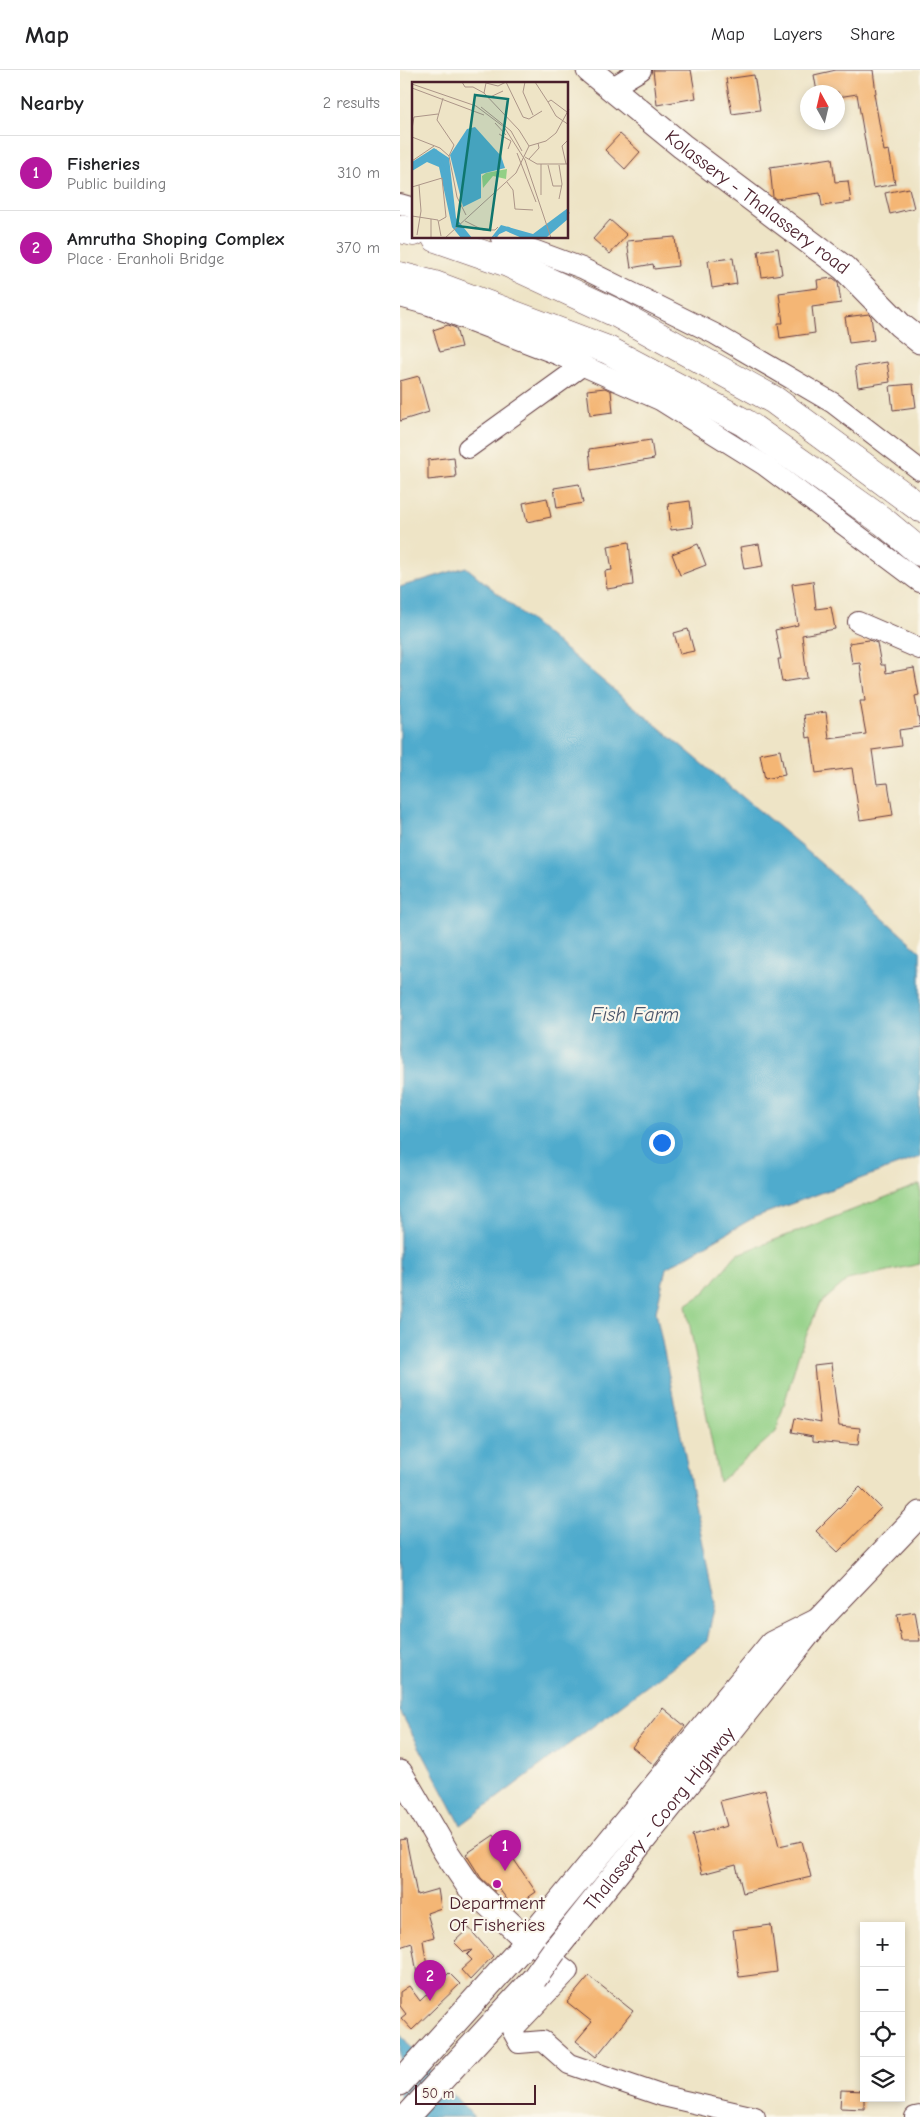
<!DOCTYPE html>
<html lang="en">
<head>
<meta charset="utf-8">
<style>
	:root { --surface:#fff; --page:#f6f6f6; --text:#202124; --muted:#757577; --line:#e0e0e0; --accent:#b5179e }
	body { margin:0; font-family:"Comic Neue",sans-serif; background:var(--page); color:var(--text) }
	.controls { position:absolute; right:15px; bottom:15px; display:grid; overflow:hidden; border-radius:0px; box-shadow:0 2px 8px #0003 }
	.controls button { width:45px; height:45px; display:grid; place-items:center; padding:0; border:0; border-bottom:1px solid var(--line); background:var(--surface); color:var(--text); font:25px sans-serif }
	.compass { position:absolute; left:400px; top:15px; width:45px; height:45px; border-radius:50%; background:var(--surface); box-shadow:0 2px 8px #0003; rotate:352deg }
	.scale { position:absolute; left:15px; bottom:12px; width:121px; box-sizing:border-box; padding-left:5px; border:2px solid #4a1f2b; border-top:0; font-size:14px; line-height:18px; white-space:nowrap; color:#4a1f2b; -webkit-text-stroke:4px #fbf7ec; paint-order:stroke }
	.you { position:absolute; left:261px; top:1072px; width:18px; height:18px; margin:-12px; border:4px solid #fff; border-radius:50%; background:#1a73e8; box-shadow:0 0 0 8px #1a73e833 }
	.badge { display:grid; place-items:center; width:32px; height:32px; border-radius:50%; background:var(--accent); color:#fff; font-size:16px; font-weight:700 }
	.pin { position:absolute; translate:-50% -41px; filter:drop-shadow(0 1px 2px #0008) }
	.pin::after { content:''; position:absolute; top:26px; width:18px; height:15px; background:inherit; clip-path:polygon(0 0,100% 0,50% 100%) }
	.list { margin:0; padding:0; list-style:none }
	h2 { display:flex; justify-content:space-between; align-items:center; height:65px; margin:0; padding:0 20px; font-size:21px }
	h2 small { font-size:16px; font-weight:400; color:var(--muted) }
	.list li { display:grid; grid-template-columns:32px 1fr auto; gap:15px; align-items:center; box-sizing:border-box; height:75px; padding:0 20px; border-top:1px solid var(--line) }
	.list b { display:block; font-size:19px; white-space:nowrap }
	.list p { margin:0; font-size:16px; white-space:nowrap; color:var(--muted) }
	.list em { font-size:16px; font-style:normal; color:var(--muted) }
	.icon { flex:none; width:28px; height:28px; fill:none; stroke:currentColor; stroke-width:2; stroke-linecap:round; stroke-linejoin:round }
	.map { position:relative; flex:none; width:520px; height:2047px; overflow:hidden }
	header { display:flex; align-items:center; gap:30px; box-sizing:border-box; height:70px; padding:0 25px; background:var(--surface); border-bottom:1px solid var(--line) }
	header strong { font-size:24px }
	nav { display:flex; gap:28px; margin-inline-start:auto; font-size:18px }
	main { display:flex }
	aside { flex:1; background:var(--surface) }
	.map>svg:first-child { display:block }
	.green { fill:#93d086; stroke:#6e7858 }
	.water { fill:#4fabcd; stroke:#4c657c }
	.building { fill:#f4b675 }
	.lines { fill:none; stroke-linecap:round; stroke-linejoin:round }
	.minor-casing { stroke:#633d42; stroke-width:22 }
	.major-casing { stroke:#633d42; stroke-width:27 }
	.highway-casing { stroke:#633d42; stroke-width:29 }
	.minor { stroke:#fff; stroke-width:20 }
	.major { stroke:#fff; stroke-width:25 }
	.highway { stroke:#fff; stroke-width:28 }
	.major-bridge-casing { stroke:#633d42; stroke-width:27; stroke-linecap:butt }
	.major-bridge { stroke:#fff; stroke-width:25 }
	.poi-dot { fill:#b5179e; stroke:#fbf7ec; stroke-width:2 }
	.labels { text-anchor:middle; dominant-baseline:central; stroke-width:4.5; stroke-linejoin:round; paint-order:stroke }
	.street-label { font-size:19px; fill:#4a1f2b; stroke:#fbf7ec }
	.poi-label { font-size:19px; fill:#4a1f2b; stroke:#fbf7ec }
	.water-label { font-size:20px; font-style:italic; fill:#4c576c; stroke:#fbf7ec }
	.inset-river { fill:none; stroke:#4fabcd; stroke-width:2.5 }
	.inset-road { fill:none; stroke:#ac9588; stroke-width:1 }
	.view { fill:#0f766e; fill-opacity:0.15; stroke:#0f766e; stroke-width:2.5 }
	.inset-edge { fill:none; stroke:#4a1f2b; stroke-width:2.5 }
</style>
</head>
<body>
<header>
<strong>Map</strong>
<nav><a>Map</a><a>Layers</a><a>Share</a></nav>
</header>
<main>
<aside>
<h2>Nearby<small>2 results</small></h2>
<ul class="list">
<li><span class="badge">1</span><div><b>Fisheries</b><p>Public building</p></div><em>310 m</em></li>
<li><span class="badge">2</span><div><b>Amrutha Shoping Complex</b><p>Place · Eranholi Bridge</p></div><em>370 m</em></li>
</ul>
</aside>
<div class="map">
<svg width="520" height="2047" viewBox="0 0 520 2047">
	<rect width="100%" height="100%" fill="#fbf7ec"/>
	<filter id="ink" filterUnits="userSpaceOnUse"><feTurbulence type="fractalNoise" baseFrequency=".02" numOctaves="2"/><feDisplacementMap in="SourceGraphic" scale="10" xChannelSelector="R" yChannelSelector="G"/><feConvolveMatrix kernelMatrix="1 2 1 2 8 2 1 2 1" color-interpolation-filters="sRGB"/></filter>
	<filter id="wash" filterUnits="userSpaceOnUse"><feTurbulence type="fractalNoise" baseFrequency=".0096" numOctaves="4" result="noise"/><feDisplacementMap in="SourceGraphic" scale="20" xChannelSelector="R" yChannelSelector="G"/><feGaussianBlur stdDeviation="1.12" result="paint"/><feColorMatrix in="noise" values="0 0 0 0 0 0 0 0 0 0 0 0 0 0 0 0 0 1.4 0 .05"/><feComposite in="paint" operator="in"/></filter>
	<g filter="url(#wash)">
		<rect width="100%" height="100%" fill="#eee4c6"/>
		<polygon class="green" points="520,1114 520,1194 447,1210 419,1235 399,1283 376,1362 319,1412 286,1235 303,1224 336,1185"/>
		<g class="water">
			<polygon points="66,497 398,773 520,881 520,1087 355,1147 266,1198 256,1242 315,1533 307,1571 61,1755 0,1641 0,517"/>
			<polygon points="0,1962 28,1998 74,2047 0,2047"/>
		</g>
		<g id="blocks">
			<g class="building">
				<polygon points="253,0 291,0 296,28 257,35"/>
				<polygon points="436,0 473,0 476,23 474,24 484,81 489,80 495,114 473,118 457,24 438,27 438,22 417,22 414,5"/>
				<polygon points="354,5 360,40 332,44 326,9"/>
				<polygon points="220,64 240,82 225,99 205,80"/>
				<polygon points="432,88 435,112 448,111 451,132 422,136 420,123 376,129 373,127 370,97"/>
				<polygon points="509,118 514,138 490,144 485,123"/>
				<polygon points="210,150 227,165 210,184 193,169"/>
				<polygon points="275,167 278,196 254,199 253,194 231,198 227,171"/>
				<polygon points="378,178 382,204 362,207 358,181"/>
				<polygon points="333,188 337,214 312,218 308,191"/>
				<polygon points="433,208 438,212 441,233 412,237 415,263 380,268 378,253 383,253 379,223 418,218 417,210"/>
				<polygon points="469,244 471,246 474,270 449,273 445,247"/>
				<polygon points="48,255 56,258 61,277 40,282 33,260"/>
				<polygon points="487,292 490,312 458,317 455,297"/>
				<polygon points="19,306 29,342 0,351 0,311"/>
				<polygon points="513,314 516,337 493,340 490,316"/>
				<polygon points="205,318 211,321 213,342 190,345 187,320"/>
				<polygon points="251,370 254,389 191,400 189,379"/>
				<polygon points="54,387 56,407 28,410 28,390"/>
				<polygon points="179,414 183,433 157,438 154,418"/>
				<polygon points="147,428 151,447 127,452 123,433"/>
				<polygon points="290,431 293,457 271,460 268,434"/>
				<polygon points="229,472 233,515 207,519 205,501 212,500 208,476"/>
				<polygon points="298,474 306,495 280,505 272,484"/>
				<polygon points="359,474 363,496 344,499 340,477"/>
				<polygon points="413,511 416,539 431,537 435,559 402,565 407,608 382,612 378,589 381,589 375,560 398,555 392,514"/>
				<polygon points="288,559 294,581 280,584 274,563"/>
				<polygon points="469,570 477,573 481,595 485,595 486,603 514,598 519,625 515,626 520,657 499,660 501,676 472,680 477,714 488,713 493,745 460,750 452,698 416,703 411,667 407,668 404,645 426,642 429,669 466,664 460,631 465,631 460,593 452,594 449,573"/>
				<polygon points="380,680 385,705 365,709 360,684"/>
				<polygon points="431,1294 439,1356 460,1358 458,1375 413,1371 413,1366 392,1362 395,1348 420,1353 414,1296"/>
				<polygon points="460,1417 481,1438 438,1482 416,1461"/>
				<polygon points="515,1542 520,1571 501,1571 497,1545"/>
				<polygon points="263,1638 285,1656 254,1695 232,1677"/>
				<polygon points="365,1720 379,1776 402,1771 411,1807 343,1823 336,1795 302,1804 292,1765 327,1756 320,1731"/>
				<polygon points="94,1765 98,1771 100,1769 136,1822 113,1838 98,1817 94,1820 81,1808 66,1784"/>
				<polygon points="6,1769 17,1825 38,1819 41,1838 27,1843 34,1867 23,1870 29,1910 18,1911 12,1873 0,1877 0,1770"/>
				<polygon points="371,1855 377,1902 339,1907 333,1860"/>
				<polygon points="69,1858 93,1886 70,1910 61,1900 72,1890 67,1885 72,1880 64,1882 54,1872"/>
				<polygon points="49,1903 60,1914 12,1960 1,1948 6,1944 0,1936 0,1922 9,1916 20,1931"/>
				<polygon points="189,1906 233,1941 196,1987 176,1971 192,1952 167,1932"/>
				<polygon points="441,2020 464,2021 464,2039 440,2038"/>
			</g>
		</g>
	</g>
	<g filter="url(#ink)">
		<use href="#blocks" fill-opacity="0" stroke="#633d42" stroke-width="1"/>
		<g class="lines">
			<defs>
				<g id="minor">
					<polyline points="211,18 241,0"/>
					<polyline points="0,134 14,138"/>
					<polyline points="101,168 182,198 315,264 433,333 520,400"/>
					<polyline points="0,227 29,235 159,285 260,330 364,395 520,512"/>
					<polyline points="68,378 183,295"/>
					<polyline points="458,552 520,579"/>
					<polyline points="128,1871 168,1901 112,1960 119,1973 143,1971 169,1994 263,2026 355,2047"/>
					<polyline points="515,2047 520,2046"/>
				</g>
				<g id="major">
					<path id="s1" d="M189,0L282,76L444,198L500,255L520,271"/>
					<polyline points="0,1703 46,1782 69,1816 128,1871"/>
					<path id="s2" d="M154,1881L418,1551L520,1444"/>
					<polyline points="0,2013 128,1871 372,1574 418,1551"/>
					<polyline points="7,2047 134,1909"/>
				</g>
				<g id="highway">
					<polyline points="0,159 14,162"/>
					<polyline points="36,168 108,193 218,244 374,330 520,438"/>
					<polyline points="0,206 35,215 208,280 345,353 484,452 520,482"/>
				</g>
			</defs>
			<use href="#minor" class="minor-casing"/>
			<use href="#major" class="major-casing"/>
			<use href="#highway" class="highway-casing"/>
			<use href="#minor" class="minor"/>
			<use href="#major" class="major"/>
			<use href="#highway" class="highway"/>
			<defs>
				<polyline id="major-bridge" points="134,1909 154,1881"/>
			</defs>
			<use href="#major-bridge" class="major-bridge-casing"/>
			<use href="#major-bridge" class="major-bridge"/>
		</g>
	</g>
	<circle class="poi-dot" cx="97" cy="1814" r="5"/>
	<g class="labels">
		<g class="street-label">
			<text stroke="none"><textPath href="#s1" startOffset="214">Kolassery - Thalassery road</textPath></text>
			<text stroke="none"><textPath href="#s2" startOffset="169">Thalassery - Coorg Highway</textPath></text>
		</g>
		<g class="poi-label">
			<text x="97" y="1833">Department<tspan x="97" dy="22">Of Fisheries</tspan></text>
		</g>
		<g class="water-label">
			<text x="235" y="944">Fish Farm</text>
		</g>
	</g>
	<g transform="translate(12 12)">
		<rect width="156" height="156" fill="#eee4c6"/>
		<path d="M95,87L94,97L81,94L71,106L70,94L74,91Z" fill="#93d086"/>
		<path d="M63,45L89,74L93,86L69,92V116L51,125L38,73L55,47ZM22,66L37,76L44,136L60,156H49L40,145L27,85L15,80L0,89V80ZM156,126V137L135,155L110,156L94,149L79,156L89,143L121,152Z" fill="#4fabcd"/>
		<path class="inset-river" d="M0,83L24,69L37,98L42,145M139,146L157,130M83,156L87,150L96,146L115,156"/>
		<path class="inset-road" d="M50,0L53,5H61L72,11L107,48L117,64M94,0L111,35L117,37L130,29M113,0L111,10L121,33M123,0L136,20L139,18L155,30M0,2L64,24L92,45L113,78L139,156M0,6L72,33M72,11L74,1L86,4L94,0M31,16L25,38L42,63L37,74M76,16L91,9M136,20L144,34L157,43M69,25L99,49L110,69M83,41L94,53M0,47L2,35L26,32M87,52L99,59L96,67M0,55L28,66L37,74L45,115L54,133M105,71L124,120M113,75L125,82H157M117,77L127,66L126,61M0,79L22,64M129,82V113M154,82L150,64L157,57M136,83L141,104H150M147,83L150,102L147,117M95,100L101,108L103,127L121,128M0,105L30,96L34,135L27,139M0,134L26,138L29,154M53,139L71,148H83L86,145M5,153L9,129L7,103M19,156V137M33,156L104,91L117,64L134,59L144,51L157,27"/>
		<path class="view" d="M63,13L96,17L78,148L45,144Z"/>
		<rect width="156" height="156" class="inset-edge"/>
	</g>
</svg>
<div class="controls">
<button>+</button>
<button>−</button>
<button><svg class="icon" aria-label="locate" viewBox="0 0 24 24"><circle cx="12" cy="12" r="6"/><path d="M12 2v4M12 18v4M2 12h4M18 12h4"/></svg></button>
<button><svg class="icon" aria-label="layers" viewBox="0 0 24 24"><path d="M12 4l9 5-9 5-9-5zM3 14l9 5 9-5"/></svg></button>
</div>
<svg class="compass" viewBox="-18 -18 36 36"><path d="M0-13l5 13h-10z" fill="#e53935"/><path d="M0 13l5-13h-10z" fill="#757577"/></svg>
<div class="scale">50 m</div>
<div class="you"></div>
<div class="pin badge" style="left:105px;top:1801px">1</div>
<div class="pin badge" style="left:30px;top:1931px">2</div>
</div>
</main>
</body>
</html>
